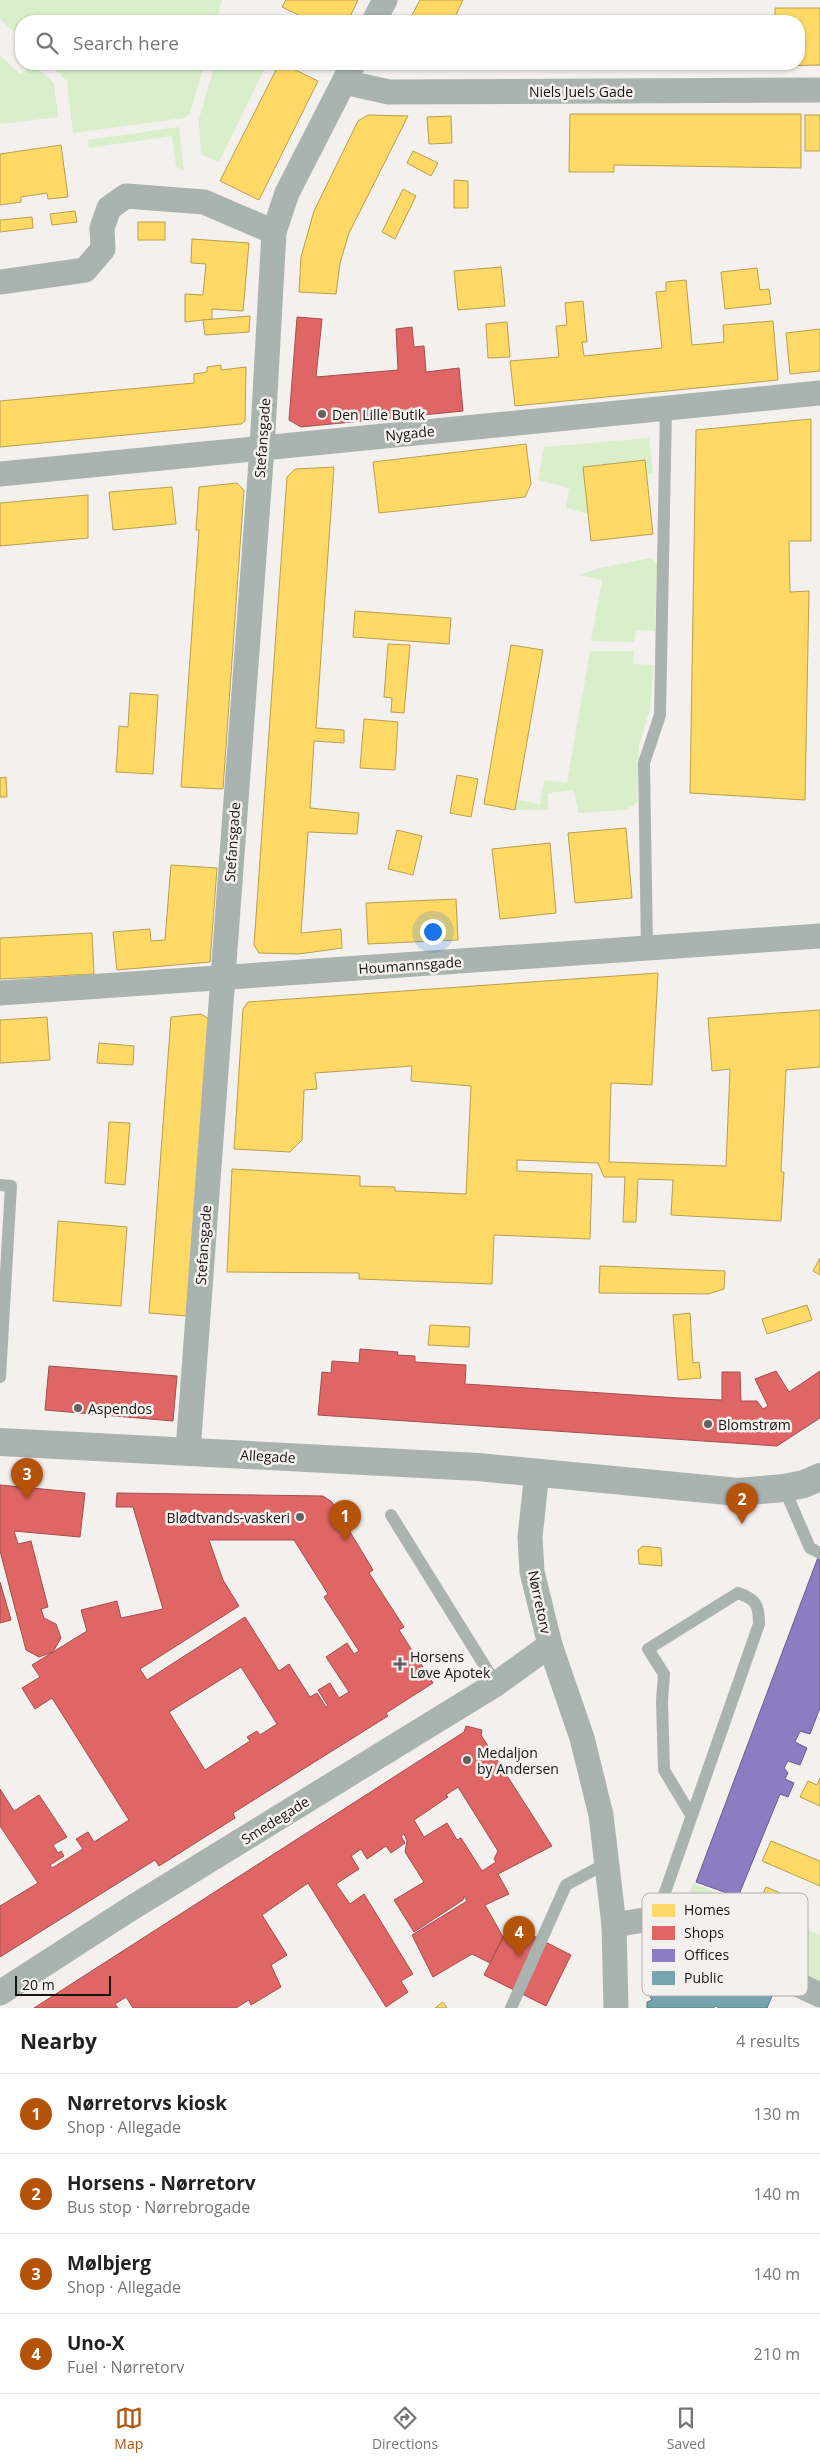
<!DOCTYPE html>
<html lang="en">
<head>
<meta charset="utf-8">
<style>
	:root { --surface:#fff; --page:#f6f6f6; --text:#222; --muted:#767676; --line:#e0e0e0; --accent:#b45309 }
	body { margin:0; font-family:"Open Sans",sans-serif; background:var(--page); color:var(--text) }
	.scale { position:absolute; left:15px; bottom:12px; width:96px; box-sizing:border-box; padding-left:5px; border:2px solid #161514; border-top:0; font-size:14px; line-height:18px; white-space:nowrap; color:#161514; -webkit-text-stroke:4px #f4f0ed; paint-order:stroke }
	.you { position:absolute; left:432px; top:931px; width:18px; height:18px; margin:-12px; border:4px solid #fff; border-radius:50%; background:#1a73e8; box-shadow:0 0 0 8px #1a73e833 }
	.badge { display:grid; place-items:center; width:32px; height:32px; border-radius:50%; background:var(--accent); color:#fff; font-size:16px; font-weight:700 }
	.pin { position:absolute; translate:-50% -41px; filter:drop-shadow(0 1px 2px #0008) }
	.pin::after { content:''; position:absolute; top:26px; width:18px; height:15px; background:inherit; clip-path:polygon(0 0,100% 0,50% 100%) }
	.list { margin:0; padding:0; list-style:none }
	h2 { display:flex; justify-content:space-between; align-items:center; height:65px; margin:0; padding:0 20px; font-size:21px }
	h2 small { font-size:16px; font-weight:400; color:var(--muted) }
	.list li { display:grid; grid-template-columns:32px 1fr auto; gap:15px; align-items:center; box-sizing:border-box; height:80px; padding:0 20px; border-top:1px solid var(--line) }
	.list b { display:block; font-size:19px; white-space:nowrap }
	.list p { margin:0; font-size:16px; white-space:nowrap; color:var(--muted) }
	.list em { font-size:16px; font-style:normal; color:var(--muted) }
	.icon { flex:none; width:28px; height:28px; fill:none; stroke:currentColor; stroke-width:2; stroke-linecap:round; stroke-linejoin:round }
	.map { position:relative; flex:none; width:820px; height:2008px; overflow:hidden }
	.search { position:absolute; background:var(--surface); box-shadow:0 1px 4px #0004; left:15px; right:15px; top:15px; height:55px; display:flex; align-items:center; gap:12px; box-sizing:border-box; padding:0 18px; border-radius:20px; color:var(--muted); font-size:19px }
	.sheet { height:385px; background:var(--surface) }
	nav { display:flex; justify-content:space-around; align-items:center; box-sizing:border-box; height:70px; border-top:1px solid var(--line); background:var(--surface); font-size:14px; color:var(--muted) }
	nav a { display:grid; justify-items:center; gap:2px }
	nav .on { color:var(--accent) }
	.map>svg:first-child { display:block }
	.green { fill:#d8efc9 }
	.homes { fill:#ffd966; stroke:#b99e4d }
	.shops { fill:#e06666; stroke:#a34e4d; fill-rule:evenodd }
	.offices { fill:#8e7cc3; stroke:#6a5d8e }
	.public { fill:#76a5af; stroke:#597a80 }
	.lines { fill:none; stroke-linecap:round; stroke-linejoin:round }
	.service { stroke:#a9b3b0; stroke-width:12 }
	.minor { stroke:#a9b3b0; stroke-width:25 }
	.tertiary { stroke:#a9b3b0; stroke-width:28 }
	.poi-dot { fill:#636260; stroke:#f4f0ed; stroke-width:2 }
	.labels { text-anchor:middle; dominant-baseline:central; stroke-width:5; stroke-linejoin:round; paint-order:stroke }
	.street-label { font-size:14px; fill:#161514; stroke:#f4f0ed }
	.poi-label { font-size:14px; fill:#161514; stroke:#f4f0ed; text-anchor:start }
	.key { fill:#f4f0ed; stroke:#b1aeac; stroke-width:1 }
	.key-label { font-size:14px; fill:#161514 }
</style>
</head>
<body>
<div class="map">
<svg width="820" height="2008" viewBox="0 0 820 2008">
	<rect width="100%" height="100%" fill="#f3f0ee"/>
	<g class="green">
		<polygon points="0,0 222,0 216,21 21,21 21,38 0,19"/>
		<polygon points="0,56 21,74 33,64 54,83 58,117 0,124"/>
		<polygon points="50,64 204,64 190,114 184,118 73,133 67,81"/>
		<polygon points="215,64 267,64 219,162 201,154 199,119"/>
		<polygon points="179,127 184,172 176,166 172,136 89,148 88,140"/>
		<polygon points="649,438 653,473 646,475 645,460 583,467 588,514 566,508 569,488 538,480 544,447"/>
		<polygon points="651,558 657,563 655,631 636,630 634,642 591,641 602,580 579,575 600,568"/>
		<polygon points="590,651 634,651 633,664 654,665 650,709 639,746 637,803 625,810 578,813 574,790 548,793 548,810 515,810 517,800 540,804 544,780 567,783"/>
		<polygon points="693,1883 820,1935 820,1984 678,1921"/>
	</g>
	<g class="homes">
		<polygon points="286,0 358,0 348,21 301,21 303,17 282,7"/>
		<polygon points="420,0 463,0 453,21 409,21"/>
		<polygon points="775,8 820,8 820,65 775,66 775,64 799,64 799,21 775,21"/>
		<polygon points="279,64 283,64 318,81 259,200 220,181"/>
		<polygon points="395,64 431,64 430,66"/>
		<polygon points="497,64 757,64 757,66"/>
		<polygon points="570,114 801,114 801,168 614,165 614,172 569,172"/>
		<polygon points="368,115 408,116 349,233 340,263 336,294 299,292 301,257 314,211 358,121"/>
		<rect x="805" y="115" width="15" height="36"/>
		<polygon points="451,116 452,143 429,144 427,117"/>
		<polygon points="61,145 68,197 48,199 47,193 21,197 21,202 0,205 0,154"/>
		<polygon points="413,151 438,163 431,176 407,163"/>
		<polygon points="454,180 468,181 468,208 454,208"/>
		<polygon points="403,189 416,196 395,239 382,232"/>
		<polygon points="75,211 77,222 52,225 50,214"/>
		<polygon points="32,217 33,228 0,232 0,220"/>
		<rect x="138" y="222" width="27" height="18"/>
		<polygon points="192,239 249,243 243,311 212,309 212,319 185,322 185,294 203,295 206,264 191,263"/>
		<polygon points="501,267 505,306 458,310 454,271"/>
		<polygon points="757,268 760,290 769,289 771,304 725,309 721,272"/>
		<polygon points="686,280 692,345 724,342 723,325 773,321 778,380 515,406 510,361 559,357 556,326 567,325 565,303 583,301 587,342 582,342 584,356 662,348 656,292 666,291 666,282"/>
		<polygon points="250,316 249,332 205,335 203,320"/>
		<polygon points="507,322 510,357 488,358 486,324"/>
		<polygon points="820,329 820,371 790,374 786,333"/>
		<polygon points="221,365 221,370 246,367 245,421 241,424 0,447 0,401 194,383 194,374 207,372 207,367"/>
		<polygon points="811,419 811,541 789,541 790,592 809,591 805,800 690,793 696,430"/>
		<polygon points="526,444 531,484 525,497 379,513 373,462"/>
		<polygon points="645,460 653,534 591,541 583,467"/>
		<polygon points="334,467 316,728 344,730 344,743 314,741 310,808 359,813 357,834 308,832 301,933 341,929 342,948 299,954 259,953 254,945 287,477 295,469"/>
		<polygon points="237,483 244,490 223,789 181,787 199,530 196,530 199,487"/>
		<polygon points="172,487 176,524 113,530 109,492"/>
		<polygon points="88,495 88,538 0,546 0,503"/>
		<polygon points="355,611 451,618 449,644 353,637"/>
		<polygon points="388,644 410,645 404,713 391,712 392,698 384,697"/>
		<polygon points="511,645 543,650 515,810 484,804"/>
		<polygon points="130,693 158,695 153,774 116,772 119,726 128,727"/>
		<polygon points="364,719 398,722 395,770 360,768"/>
		<polygon points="457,775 478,779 471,817 450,813"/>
		<polygon points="6,777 7,797 0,797 0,778"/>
		<polygon points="626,828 632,898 575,903 568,833"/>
		<polygon points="397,830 422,836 413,875 388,869"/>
		<polygon points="550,843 556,913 500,919 492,849"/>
		<polygon points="171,865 217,868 210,962 117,970 113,932 150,929 151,941 165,940"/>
		<polygon points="456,899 458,940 368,944 366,903"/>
		<polygon points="92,933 94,974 0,979 0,938"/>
		<polygon points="658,973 652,1085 611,1083 609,1162 726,1166 730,1069 712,1071 708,1018 820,1010 820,1067 786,1070 781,1172 784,1172 781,1221 671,1215 673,1180 638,1179 636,1222 623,1222 625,1177 604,1177 598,1163 517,1160 517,1171 592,1174 590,1239 494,1235 492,1284 359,1279 359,1273 227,1272 232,1169 360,1176 360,1186 395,1187 395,1191 466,1194 471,1086 411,1081 412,1066 315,1073 317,1089 304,1090 302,1140 290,1152 234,1149 243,1009 248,1002"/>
		<polygon points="201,1014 209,1019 187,1316 149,1313 171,1017"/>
		<polygon points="47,1017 50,1060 0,1063 0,1020"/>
		<polygon points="99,1043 134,1046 133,1065 97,1063"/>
		<polygon points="109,1122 130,1123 125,1185 105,1183"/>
		<polygon points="58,1221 127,1227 121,1306 53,1301"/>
		<polygon points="820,1258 820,1275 813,1271"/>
		<polygon points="600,1266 725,1271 724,1289 708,1294 599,1293"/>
		<polygon points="807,1305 812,1320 767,1334 762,1319"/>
		<polygon points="690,1313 693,1363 699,1362 701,1378 678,1380 673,1315"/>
		<polygon points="430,1325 470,1327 469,1347 428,1345"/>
		<polygon points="643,1546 661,1548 662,1566 639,1564 638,1550"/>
		<polygon points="820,1778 820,1806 800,1797 808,1781 817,1785"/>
		<polygon points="771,1841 820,1861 820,1886 762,1861"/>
		<polygon points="766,1887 806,1904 797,1924 757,1908"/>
		<polygon points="443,2002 447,2008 435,2008"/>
	</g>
	<g class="shops">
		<polygon points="297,317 322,319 316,377 398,370 396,329 412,327 414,347 424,346 426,372 459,368 463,411 301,427 289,420"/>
		<polygon points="360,1349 398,1352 397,1355 415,1356 415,1362 466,1365 465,1384 679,1398 722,1400 722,1372 740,1372 741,1401 757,1401 763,1409 768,1406 755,1379 776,1371 789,1392 820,1371 820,1418 777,1446 318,1415 322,1372 331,1373 332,1361 359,1363"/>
		<polygon points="49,1366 177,1376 173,1421 45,1410"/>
		<polygon points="0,1485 85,1493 80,1537 14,1531 18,1544 31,1541 48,1607 41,1609 44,1618 56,1624 61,1638 53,1652 39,1657 26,1650 0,1551"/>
		<path d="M117,1493L323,1496L332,1502L373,1570L369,1573L404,1627L399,1630L433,1683L386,1713L388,1716L233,1813L235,1818L159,1866L155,1860L0,1957V1906L38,1883L0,1826V1789L14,1811L39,1795L67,1837L53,1845L58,1853L61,1851L64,1856L50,1865L52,1868L83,1849L76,1839L88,1832L94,1842L129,1820L52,1698L35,1709L22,1688L40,1677L32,1665L87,1631L81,1610L117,1601L121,1618L163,1609L133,1507H116ZM209,1540H294L328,1594L324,1597L359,1651L354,1654L347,1643L326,1657L349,1692L339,1698L330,1683L318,1690L328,1706L326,1707L317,1693L310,1697L289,1664L279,1671L245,1617L147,1680L140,1669L239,1606L223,1580ZM241,1667L277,1724L260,1735L257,1731L247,1737L250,1741L205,1770L169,1712Z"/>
		<polygon points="0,1582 11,1620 0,1623"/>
		<path d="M466,1726L482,1730L481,1735L552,1846L498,1874L509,1894L485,1905L503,1937L490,1963L472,1954L433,1977L412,1935L467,1901L464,1896L463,1900L414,1932L394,1900L424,1882L405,1852L407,1841L404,1834L401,1836L405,1843L391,1853L386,1846L367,1859L361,1849L351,1856L359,1869L336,1884L350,1904L364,1894L413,1974L401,1981L408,1992L386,2007L308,1883L262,1915L287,1955L271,1965L281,1987L251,2005L249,2000L236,2008H133L126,1997L115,2004L118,2008H34L464,1732ZM458,1787L498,1851L494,1859L496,1862L482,1871L461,1838L457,1840L447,1823L424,1837L414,1820L448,1797L446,1795Z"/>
		<polygon points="510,1924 571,1955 546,2006 484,1975"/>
	</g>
	<polygon class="offices" points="820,1552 820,1708 810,1734 800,1731 795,1742 807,1748 800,1765 788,1761 784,1768 788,1773 785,1779 794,1783 788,1797 780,1794 738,1897 696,1882"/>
	<polygon class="public" points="674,1943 776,1987 767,2008 720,2008 715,2006 714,2008 647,2008 647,2002 652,2000 650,1997"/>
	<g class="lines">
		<g class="service">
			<polyline points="647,948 644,763 660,715 666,408"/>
			<polyline points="0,1185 11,1186 0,1377"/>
			<polyline points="784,1488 810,1548 820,1553"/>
			<polyline points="391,1515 496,1684"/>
			<path d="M656,1918L759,1624C759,1605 756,1599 738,1593L648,1649L664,1674L662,1701L664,1770L691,1815"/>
			<polyline points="511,2008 566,1885 607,1863"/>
		</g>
		<g class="minor">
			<polyline points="374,21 385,0"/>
			<polyline points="344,82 389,92 820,90"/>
			<polyline points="0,282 85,270 103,249 102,228 109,208 126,196 204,202 274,232"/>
			<polyline points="0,474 820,393"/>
			<polyline points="0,993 820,936"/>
			<polyline points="188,1451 262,448 274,232 287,193 353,64"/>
			<polyline points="537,1472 530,1537 532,1572 550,1645 582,1738 601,1815 614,1925 616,2008"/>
			<polyline points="614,1925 656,1918 820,1995"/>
			<polyline points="0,1993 130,1909 496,1684 550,1645"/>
		</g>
		<polyline class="tertiary" points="0,1442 478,1467 738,1492 784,1488 804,1484 820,1477"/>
	</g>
	<g class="poi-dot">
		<circle cx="322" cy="414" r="5"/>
		<circle cx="78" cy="1408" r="5"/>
		<circle cx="708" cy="1424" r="5"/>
		<circle cx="300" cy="1517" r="5"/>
		<path d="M397.5 1656.5h5v5h5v5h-5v5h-5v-5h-5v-5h5z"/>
		<circle cx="467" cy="1760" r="5"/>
	</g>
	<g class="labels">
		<g class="street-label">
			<text x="581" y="91">Niels Juels Gade</text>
			<text transform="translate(410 433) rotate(-6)">Nygade</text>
			<text transform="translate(262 438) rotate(-86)">Stefansgade</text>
			<text transform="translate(232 842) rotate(-86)">Stefansgade</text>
			<text transform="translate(410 965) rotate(-4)">Houmannsgade</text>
			<text transform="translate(203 1245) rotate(-86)">Stefansgade</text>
			<text transform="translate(268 1456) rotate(3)">Allegade</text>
			<text transform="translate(540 1602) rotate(78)">Nørretorv</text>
			<text transform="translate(275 1820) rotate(-32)">Smedegade</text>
		</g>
		<g class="poi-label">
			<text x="332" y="414">Den Lille Butik</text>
			<text x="88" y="1408">Aspendos</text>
			<text x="718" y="1424">Blomstrøm</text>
			<text x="290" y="1517" text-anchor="end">Blødtvands-vaskeri</text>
			<text x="410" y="1656">Horsens<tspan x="410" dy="16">Løve Apotek</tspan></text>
			<text x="477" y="1752">Medaljon<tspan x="477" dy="16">by Andersen</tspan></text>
		</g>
	</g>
	<rect x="642" y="1893" width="166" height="103" rx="8" class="key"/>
	<rect x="652" y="1904" width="23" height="13" fill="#ffd966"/>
	<rect x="652" y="1926" width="23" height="14" fill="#e06666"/>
	<rect x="652" y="1949" width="23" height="13" fill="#8e7cc3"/>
	<rect x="652" y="1971" width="23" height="14" fill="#76a5af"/>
	<g class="key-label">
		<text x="684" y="1915">Homes</text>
		<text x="684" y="1938">Shops</text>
		<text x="684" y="1960">Offices</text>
		<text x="684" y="1983">Public</text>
	</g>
</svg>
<div class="scale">20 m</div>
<div class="you"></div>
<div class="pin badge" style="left:345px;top:1541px">1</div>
<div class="pin badge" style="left:742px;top:1524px">2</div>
<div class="pin badge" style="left:27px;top:1499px">3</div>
<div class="pin badge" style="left:519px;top:1957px">4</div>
<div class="search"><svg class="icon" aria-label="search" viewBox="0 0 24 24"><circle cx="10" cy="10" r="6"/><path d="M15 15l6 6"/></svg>Search here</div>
</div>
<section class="sheet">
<h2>Nearby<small>4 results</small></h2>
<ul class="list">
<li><span class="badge">1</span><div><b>Nørretorvs kiosk</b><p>Shop · Allegade</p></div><em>130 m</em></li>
<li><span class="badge">2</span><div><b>Horsens - Nørretorv</b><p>Bus stop · Nørrebrogade</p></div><em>140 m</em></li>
<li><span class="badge">3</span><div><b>Mølbjerg</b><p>Shop · Allegade</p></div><em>140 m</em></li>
<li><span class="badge">4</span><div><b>Uno-X</b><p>Fuel · Nørretorv</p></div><em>210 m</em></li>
</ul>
</section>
<nav>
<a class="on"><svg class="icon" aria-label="map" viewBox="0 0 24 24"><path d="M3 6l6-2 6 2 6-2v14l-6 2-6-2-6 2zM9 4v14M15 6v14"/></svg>Map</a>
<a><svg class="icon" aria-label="directions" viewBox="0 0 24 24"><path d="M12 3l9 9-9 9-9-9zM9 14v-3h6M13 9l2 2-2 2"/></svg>Directions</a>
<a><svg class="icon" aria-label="saved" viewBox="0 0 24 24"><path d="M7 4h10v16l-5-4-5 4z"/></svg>Saved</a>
</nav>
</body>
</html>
